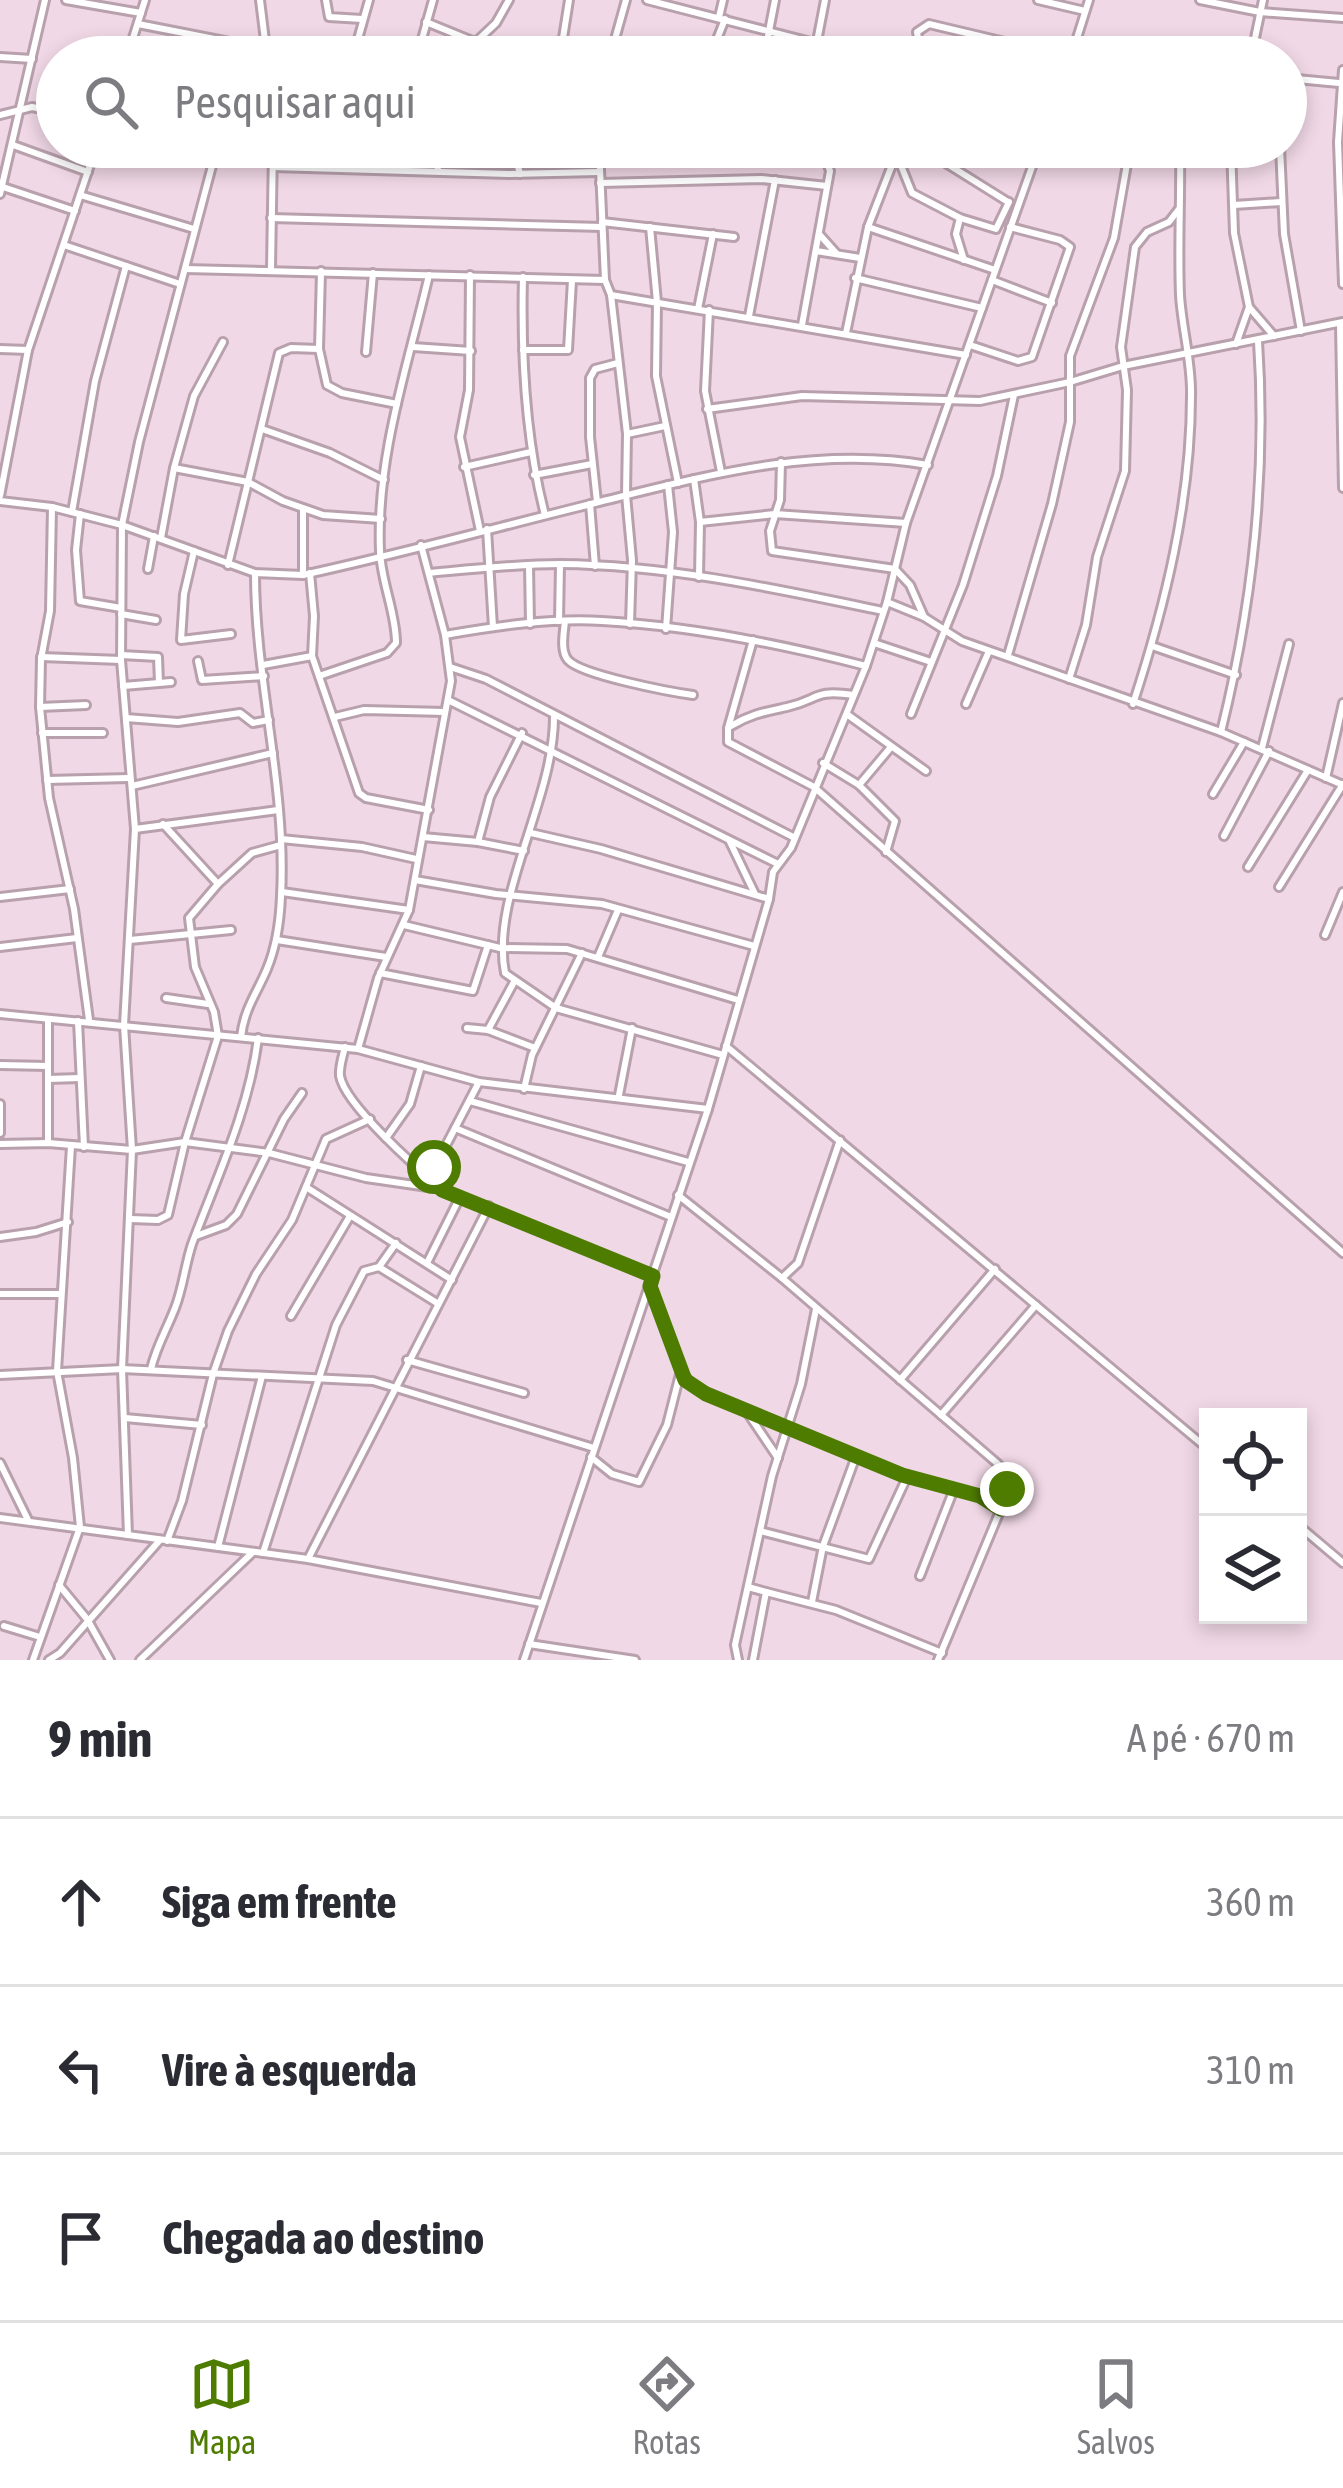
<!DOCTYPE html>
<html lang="pt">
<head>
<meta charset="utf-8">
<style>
	:root { --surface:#fff; --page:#f7f7f7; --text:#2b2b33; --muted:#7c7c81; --line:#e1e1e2; --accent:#4e7c00 }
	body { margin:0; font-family:"Asap Condensed",sans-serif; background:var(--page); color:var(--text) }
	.controls { position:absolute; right:36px; bottom:36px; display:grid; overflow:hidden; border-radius:0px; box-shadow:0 6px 18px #0003 }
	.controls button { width:108px; height:108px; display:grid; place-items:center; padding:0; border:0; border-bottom:3px solid var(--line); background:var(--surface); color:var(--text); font:60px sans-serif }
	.stop { position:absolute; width:36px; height:36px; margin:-27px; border:9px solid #4e7c00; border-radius:50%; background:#fff }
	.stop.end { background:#4e7c00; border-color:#fff; box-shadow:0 3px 12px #0008 }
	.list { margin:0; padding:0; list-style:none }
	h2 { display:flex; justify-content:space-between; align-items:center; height:156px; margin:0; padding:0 48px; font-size:51px }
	h2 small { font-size:39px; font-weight:400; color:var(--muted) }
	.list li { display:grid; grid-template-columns:78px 1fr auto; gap:36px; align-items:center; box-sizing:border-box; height:168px; padding:0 48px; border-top:3px solid var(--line) }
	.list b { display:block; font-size:45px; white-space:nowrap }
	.list em { font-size:39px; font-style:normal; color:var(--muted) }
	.icon { flex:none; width:66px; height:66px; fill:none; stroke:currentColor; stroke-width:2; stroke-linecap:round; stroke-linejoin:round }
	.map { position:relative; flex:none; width:1343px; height:1660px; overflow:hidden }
	.search { position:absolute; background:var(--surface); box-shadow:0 6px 18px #0003; left:36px; right:36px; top:36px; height:132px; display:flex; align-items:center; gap:30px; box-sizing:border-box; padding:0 42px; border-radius:66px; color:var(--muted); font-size:45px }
	.sheet { height:660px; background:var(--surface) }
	nav { display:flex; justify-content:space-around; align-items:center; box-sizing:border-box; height:168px; border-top:3px solid var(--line); background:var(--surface); font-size:33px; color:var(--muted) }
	nav a { display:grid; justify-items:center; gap:6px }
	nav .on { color:var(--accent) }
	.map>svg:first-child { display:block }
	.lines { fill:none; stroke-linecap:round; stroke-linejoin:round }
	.street-casing { stroke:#b8a1ad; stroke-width:12 }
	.street { stroke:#fff; stroke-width:6 }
	.route { stroke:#4e7c00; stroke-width:15 }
</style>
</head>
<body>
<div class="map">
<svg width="1343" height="1660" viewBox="0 0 1343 1660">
	<rect width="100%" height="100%" fill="#f1d8e6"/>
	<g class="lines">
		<defs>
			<g id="street">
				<polyline points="66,0 141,13"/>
				<polyline points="260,0 267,57"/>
				<polyline points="326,0 329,17 362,19"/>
				<polyline points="647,0 869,57"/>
				<polyline points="1038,0 1085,11"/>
				<polyline points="1200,0 1260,12 1343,18"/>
				<polyline points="719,17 723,0"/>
				<polyline points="426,22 475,42"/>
				<polyline points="138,24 266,49"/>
				<polyline points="1075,44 1136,57"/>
				<polyline points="79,48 120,57"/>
				<polyline points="0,57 32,59"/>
				<polyline points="127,57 145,0"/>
				<polyline points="353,57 369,0"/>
				<polyline points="417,57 433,0"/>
				<polyline points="460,57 496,23 509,0"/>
				<polyline points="560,57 569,0"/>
				<polyline points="610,57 626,0"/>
				<polyline points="710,57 725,19"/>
				<polyline points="764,57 775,0"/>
				<polyline points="814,57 825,0"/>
				<polyline points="921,57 917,32 929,24 1068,57"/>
				<polyline points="1071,57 1089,0"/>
				<polyline points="1251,57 1263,0"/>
				<polyline points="1343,70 1338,142 1343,284"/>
				<polyline points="1286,78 1339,83"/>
				<polyline points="0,115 32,107 57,112"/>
				<polyline points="13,145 88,172"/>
				<polyline points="435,147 438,170"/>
				<polyline points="513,147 520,174"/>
				<polyline points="599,147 605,280 611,295 627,434 626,495 632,560 630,624"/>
				<polyline points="920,147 1008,202"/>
				<polyline points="1231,147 1234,233 1249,307 1236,344"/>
				<polyline points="1280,147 1284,234 1301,331"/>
				<polyline points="898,158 912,193 960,218 996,229 1009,202"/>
				<polyline points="273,167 509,174 599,172"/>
				<polyline points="333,167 336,147"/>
				<polyline points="389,169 395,147"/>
				<polyline points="600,183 761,179 827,186"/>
				<polyline points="3,187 75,211"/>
				<polyline points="0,194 45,0"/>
				<polyline points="80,195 194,229"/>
				<polyline points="1234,205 1281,202"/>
				<polyline points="271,218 602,227"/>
				<polyline points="960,218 956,234 964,260"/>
				<polyline points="602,222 734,237"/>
				<polyline points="650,227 657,302 656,376 678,483"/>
				<polyline points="868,227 995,270"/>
				<polyline points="819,234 836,253"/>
				<polyline points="64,245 180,284"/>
				<polyline points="816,251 860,258"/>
				<polyline points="185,269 605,280"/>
				<polyline points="271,269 273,147"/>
				<polyline points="321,271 319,349 327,385 342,393 397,404"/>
				<polyline points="470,275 469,390 460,437 480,531"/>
				<path d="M523,277C521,357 525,438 545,515"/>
				<polyline points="855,278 982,308"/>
				<polyline points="992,280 1052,303"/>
				<polyline points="611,295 966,355"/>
				<polyline points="1249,307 1274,336"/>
				<polyline points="698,309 713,234"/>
				<polyline points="709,310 705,391 721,472"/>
				<polyline points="749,316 775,180"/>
				<polyline points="1340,324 1343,488"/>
				<polyline points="802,325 830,171 826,160 814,156"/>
				<polyline points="846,333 868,227 899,147"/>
				<polyline points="970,345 1018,361 1032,357 1070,247 1060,240 1010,227"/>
				<polyline points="413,347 471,351"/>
				<polyline points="0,349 28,350"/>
				<polyline points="523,350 568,350 572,280"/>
				<polyline points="366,352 373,273"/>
				<polyline points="707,409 802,396 980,401 1070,382 1123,366 1343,322"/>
				<polyline points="262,429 330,453 384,480"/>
				<polyline points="627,434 665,426"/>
				<polyline points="781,462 780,500 770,531 772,551 895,569 910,585 924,617"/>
				<polyline points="464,467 531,452"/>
				<polyline points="174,468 248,482 283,501 323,515 381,519"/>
				<polyline points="534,475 592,464"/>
				<polyline points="694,479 700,522 699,577"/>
				<polyline points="0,496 28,350 96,147"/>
				<path d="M0,501L52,507L122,525L255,573L303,575C400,554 498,527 595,503C705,476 814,445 928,465"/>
				<polyline points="597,502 590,437 590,378 595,369 618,363"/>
				<polyline points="590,504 595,566"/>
				<polyline points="52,507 50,611 41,659 40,707 49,798 74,909 89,1020"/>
				<polyline points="72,512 95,381 126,266"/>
				<polyline points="80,514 76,550 80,601 121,608"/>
				<polyline points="700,522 775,514 906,523"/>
				<polyline points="487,529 493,627"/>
				<polyline points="161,538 174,468 194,396 223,342"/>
				<polyline points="194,551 184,594 181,640 231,634"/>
				<polyline points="228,565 279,353 291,348 319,349"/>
				<polyline points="529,565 530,624"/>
				<polyline points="148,569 154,536"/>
				<polyline points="310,573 314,616 312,656 359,793 366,798 429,810"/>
				<path d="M429,573C472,569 516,564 560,564C668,565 778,589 883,611"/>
				<polyline points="303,575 303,510"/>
				<polyline points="887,602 924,617 962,641 1221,732 1343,785"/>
				<polyline points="121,614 156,620"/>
				<polyline points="559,621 560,564"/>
				<path d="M565,621C564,632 560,651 568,660C581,675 671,692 693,695"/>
				<polyline points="666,629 673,532 668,485"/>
				<path d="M445,635C496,626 550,618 602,621C690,626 781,644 866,666"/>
				<polyline points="753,640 728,728 728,742 814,787 1343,1253"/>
				<polyline points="874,643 931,662"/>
				<polyline points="1152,646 1236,675"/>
				<polyline points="121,655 158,657 159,683"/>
				<polyline points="1008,655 1052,504 1070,422 1070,356 1114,238 1130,147"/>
				<polyline points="41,657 121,660"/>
				<polyline points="198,661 202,680 264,676"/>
				<polyline points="263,665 312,656"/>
				<polyline points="450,667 486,679 795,838"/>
				<path d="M319,676L387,653L396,643C396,612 381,582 380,551C376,457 408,365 429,275"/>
				<polyline points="1069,679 1086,625 1097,557 1125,471 1127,390 1121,347 1135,247 1147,232 1169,222 1179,209"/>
				<polyline points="123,686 171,682"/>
				<polyline points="448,700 778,864"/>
				<polyline points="966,704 989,651"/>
				<path d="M1133,704C1165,606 1191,501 1191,396C1192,362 1182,329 1180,295C1178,246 1181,196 1180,147"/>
				<polyline points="40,707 86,705"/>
				<polyline points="911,714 963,585 997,476 1014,395"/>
				<path d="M554,715C555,799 490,896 505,973L556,1008L723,1055"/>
				<polyline points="848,715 926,771"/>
				<polyline points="335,717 364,710 445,712"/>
				<polyline points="126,718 178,722 240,713 253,723 269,720"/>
				<path d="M731,726C751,714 764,712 787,707C819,700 813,689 853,695"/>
				<path d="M1221,732C1253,603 1267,474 1258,341"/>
				<polyline points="42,733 103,733"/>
				<polyline points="522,733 490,797 478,842 524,851"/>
				<polyline points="1262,748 1289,644"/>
				<polyline points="823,763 859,785 895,821 886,852"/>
				<polyline points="1326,778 1343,703"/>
				<polyline points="47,780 129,778"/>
				<polyline points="859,785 891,747"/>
				<polyline points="132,786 273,753"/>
				<polyline points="1213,794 1244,742"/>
				<polyline points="135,829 278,810"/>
				<polyline points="531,833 601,849 769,899"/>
				<polyline points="1224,836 1269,751"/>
				<polyline points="423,837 478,842"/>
				<polyline points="281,839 362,847 416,859"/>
				<polyline points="730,842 755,894"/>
				<polyline points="1248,867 1308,770"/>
				<polyline points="415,880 496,894 602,904 754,946"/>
				<polyline points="218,884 252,853 281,845"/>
				<polyline points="1279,887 1343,784"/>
				<polyline points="282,892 409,910"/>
				<polyline points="0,897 70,889"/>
				<polyline points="404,925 500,948 567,949 738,1000"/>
				<polyline points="1325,935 1343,892"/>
				<polyline points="130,940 231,930"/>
				<polyline points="277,940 386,957"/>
				<polyline points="0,947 77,938"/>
				<polyline points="598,957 618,910"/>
				<polyline points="380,973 473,991 488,945"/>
				<polyline points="166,998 208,1004"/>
				<polyline points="0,1014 358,1049 479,1082 708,1109"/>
				<polyline points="78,1021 84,1147"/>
				<polyline points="467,1028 488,1030 535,1048"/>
				<polyline points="488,1030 514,982"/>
				<path d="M241,1037C244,1009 257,993 267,969C277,945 280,921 281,896C287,788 255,681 255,573"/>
				<polyline points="726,1046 1208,1449"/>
				<path d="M345,1047C343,1055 339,1067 340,1076C345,1105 418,1169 442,1189"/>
				<polyline points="358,1049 378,978 409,910 451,681 445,635 421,545"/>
				<polyline points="0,1065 48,1066"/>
				<polyline points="48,1079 80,1078"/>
				<polyline points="524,1089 532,1055 582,953"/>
				<polyline points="619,1095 632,1028"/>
				<polyline points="470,1101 688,1162"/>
				<polyline points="0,1104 0,1133"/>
				<polyline points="455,1128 671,1217"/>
				<polyline points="386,1138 410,1104 421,1066"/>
				<polyline points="48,1143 48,1021"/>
				<polyline points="0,1144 48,1143 132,1150 185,1142 269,1153 366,1178 442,1189 651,1275"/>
				<polyline points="429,1178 479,1082"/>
				<polyline points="306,1187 452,1280"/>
				<polyline points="678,1195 782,1278 998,1464 1006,1475 1005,1499 938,1660"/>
				<polyline points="130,1219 158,1220 168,1215 185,1142 218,1036 214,1012 195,967 189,918 218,884 163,824"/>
				<polyline points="196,1236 226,1225 237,1214 284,1119 302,1093"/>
				<polyline points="0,1237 36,1232 68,1222"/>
				<polyline points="427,1263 460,1197"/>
				<polyline points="379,1267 437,1303"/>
				<polyline points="782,1278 798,1263 840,1140"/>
				<polyline points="651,1288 681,1370 692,1386 902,1475 980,1496 1001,1509"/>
				<polyline points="0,1294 60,1294"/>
				<polyline points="291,1316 350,1216"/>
				<polyline points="407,1360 524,1393"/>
				<path d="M151,1369C156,1347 167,1329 175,1308C183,1288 185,1265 192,1244C217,1177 249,1110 258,1038"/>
				<polyline points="0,1375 122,1369 373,1381 594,1448"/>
				<polyline points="900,1380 995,1269"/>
				<polyline points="749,1415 778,1458"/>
				<polyline points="941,1415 1036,1305"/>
				<polyline points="125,1418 202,1425"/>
				<polyline points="591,1457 612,1474 639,1482 667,1425 680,1374"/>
				<polyline points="0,1463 28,1520"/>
				<polyline points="0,1518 308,1559 541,1603"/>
				<polyline points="1298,1525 1343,1563"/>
				<polyline points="760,1531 869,1559 907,1477"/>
				<polyline points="128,1535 122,1369 132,1150 124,1025 135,829 121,660 122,525 139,442 217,147"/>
				<polyline points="167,1541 182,1501 213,1374 228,1331 256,1274 292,1220 326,1139 370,1119"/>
				<polyline points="218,1547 262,1376"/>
				<polyline points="263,1553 336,1325 364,1271 379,1267 396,1243"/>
				<polyline points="308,1559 489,1206"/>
				<polyline points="920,1576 954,1489"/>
				<polyline points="59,1585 87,1619 110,1660"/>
				<polyline points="748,1587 766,1592 753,1660"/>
				<polyline points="766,1592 836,1610 942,1653"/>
				<polyline points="812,1602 823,1546 856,1456"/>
				<polyline points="4,1626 40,1637"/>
				<polyline points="529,1644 635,1660"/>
				<polyline points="33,1660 80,1527 73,1458 57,1371 71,1146"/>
				<polyline points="49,1660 60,1653 160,1540"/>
				<polyline points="140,1660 253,1552"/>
				<polyline points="524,1660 708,1109 769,899 773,872 791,848 866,666 887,602 906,523 1039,147"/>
				<polyline points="738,1660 735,1645 772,1476 801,1384 816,1309"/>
			</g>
		</defs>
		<use href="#street" class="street-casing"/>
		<use href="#street" class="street"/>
	</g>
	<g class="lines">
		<polyline class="route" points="434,1167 429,1178 442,1190 653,1276 650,1286 685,1380 706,1394 902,1475 980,1496 1001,1509 1007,1489"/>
	</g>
</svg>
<div class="controls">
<button><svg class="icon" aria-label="locate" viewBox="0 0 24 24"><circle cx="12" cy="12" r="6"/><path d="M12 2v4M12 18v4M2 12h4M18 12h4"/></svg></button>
<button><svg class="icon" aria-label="layers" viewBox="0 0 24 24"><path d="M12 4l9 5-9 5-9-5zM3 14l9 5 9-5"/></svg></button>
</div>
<div class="stop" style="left:434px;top:1167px"></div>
<div class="stop end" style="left:1007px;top:1489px"></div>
<div class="search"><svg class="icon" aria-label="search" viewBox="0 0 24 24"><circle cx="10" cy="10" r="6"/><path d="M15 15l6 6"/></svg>Pesquisar aqui</div>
</div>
<section class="sheet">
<h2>9 min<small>A pé · 670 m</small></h2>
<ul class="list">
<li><svg class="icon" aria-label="ahead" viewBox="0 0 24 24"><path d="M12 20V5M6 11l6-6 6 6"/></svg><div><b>Siga em frente</b></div><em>360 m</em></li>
<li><svg class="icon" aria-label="left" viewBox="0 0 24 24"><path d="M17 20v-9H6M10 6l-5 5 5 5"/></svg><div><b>Vire à esquerda</b></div><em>310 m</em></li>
<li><svg class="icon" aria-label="arrive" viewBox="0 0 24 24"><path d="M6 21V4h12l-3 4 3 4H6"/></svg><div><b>Chegada ao destino</b></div></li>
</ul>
</section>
<nav>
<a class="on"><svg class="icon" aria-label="map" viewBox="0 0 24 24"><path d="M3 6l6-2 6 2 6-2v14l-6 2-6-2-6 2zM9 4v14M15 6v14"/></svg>Mapa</a>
<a><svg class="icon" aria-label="directions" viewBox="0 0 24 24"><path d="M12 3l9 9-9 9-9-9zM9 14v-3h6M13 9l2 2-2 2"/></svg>Rotas</a>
<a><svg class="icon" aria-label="saved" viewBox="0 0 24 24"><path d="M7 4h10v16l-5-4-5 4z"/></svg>Salvos</a>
</nav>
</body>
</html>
